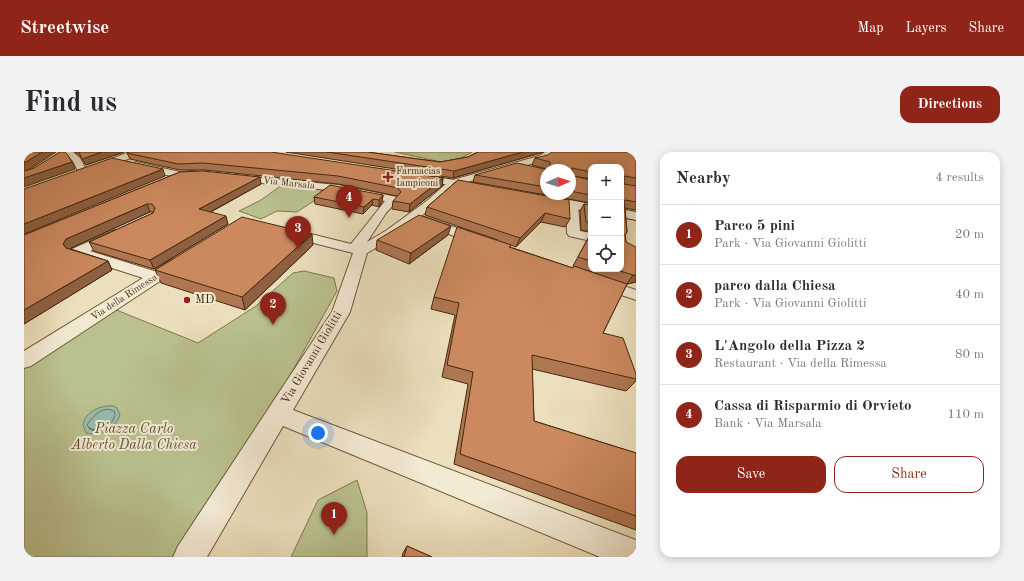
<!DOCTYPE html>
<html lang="en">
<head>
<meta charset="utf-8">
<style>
	:root { --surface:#fff; --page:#f2f2f3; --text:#2b2b33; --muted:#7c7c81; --line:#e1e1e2; --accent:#8f2418 }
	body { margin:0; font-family:"Old Standard TT",serif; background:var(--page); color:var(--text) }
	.controls { position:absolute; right:12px; top:12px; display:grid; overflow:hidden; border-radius:8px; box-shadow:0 2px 10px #0003 }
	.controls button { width:36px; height:36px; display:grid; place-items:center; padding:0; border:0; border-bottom:1px solid var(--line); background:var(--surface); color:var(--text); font:20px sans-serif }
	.compass { position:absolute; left:516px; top:12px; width:36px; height:36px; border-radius:50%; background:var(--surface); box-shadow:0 2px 10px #0003; rotate:87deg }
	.you { position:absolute; left:294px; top:281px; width:14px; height:14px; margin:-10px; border:3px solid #fff; border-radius:50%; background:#1a73e8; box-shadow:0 0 0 6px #1a73e833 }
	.badge { display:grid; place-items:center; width:26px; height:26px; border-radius:50%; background:var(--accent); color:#fff; font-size:13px; font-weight:700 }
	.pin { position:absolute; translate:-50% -33px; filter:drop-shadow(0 1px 2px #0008) }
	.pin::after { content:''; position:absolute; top:21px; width:14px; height:12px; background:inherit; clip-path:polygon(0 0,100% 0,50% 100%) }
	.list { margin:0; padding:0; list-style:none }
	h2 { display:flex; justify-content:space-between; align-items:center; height:52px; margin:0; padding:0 16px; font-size:17px }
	h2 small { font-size:13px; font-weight:400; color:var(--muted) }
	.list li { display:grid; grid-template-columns:26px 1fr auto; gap:12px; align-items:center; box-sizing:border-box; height:60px; padding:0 16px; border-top:1px solid var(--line) }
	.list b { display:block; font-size:15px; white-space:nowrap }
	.list p { margin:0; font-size:13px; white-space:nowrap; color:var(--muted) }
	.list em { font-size:13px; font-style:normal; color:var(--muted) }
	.actions { display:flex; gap:8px; padding:12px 16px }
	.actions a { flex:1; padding:9px 0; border:1px solid var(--accent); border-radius:12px; text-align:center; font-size:14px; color:var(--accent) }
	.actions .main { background:var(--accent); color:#fff }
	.icon { flex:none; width:22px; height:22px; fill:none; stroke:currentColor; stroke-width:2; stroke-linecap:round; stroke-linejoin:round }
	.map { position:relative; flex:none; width:612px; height:405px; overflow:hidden; border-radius:12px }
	header { display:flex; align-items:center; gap:24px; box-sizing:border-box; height:56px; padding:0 20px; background:var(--accent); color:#fff }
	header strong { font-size:19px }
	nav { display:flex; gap:22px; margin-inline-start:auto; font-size:14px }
	.intro { display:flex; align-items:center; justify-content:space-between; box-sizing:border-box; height:96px; padding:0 24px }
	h1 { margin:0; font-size:28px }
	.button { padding:10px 18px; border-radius:12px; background:var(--accent); color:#fff; font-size:14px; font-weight:700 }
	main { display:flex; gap:24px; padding:0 24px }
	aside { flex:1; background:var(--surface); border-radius:12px; box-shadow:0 2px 10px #0003 }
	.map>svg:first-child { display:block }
	.green { fill:#bac18f; stroke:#80754e }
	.water { fill:#99bdb0; stroke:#77826f }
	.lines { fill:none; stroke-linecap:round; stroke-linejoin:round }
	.shore-far1 { stroke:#6f735e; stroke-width:1 }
	.shore { stroke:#6f735e; stroke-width:1.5 }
	.minor-casing { stroke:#6f5639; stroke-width:2 }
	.tertiary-casing { stroke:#6f5639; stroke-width:2 }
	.secondary-casing { stroke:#45290d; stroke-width:2 }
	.minor { fill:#f3ead4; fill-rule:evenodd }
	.tertiary { fill:#f3ead4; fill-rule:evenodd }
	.secondary { fill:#f3ead4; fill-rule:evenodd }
	.wall { fill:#af7652; stroke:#45290d; fill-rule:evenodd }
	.shaded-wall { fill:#8f6042; stroke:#45290d }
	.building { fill:#cc895f; stroke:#45290d }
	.poi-dot { fill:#8f2418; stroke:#f3ead4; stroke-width:1.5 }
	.labels { text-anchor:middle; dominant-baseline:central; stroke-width:4; stroke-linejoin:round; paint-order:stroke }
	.far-poi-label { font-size:10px; fill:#45290d; stroke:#f3ead4; text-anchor:start }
	.far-street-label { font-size:10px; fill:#45290d; stroke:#f3ead4 }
	.poi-label { font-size:12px; fill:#45290d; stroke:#f3ead4; text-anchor:start }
	.street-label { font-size:12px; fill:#45290d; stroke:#f3ead4 }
	.near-park-label { font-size:14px; font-style:italic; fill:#624f2e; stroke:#f3ead4 }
</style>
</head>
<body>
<header>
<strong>Streetwise</strong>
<nav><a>Map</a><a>Layers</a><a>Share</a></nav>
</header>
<div class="intro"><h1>Find us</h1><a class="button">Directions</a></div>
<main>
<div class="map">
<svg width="612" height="405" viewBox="0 0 612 405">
	<rect width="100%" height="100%" fill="#ecdfbd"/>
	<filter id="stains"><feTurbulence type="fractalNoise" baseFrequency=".005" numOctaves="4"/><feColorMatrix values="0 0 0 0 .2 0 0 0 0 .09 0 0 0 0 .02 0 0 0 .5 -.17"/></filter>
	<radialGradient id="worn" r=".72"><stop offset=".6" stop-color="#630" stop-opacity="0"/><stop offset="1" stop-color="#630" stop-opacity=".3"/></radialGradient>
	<g class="green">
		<polygon points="371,0 448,0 427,12"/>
		<polygon points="258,33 305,39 273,60 253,59 237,67 215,59 237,48"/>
		<polygon points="280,119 310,126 313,139 165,405 0,405 0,209 85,155 174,191 232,154 269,121"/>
		<polygon points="333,328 343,361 343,405 267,405 294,348"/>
	</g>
	<path class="water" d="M89,254L93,256L96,263C91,277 76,285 62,281L59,273C61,260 76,253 89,254Z"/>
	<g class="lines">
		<path class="shore-far1" d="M66,277L63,273C69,264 80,252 91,260C91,270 84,274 76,277"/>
		<polyline class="shore" points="65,276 69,278 79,276"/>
		<defs>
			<g id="minor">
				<polygon points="40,0 49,0 56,6 64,21 62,23 56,23 49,9"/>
				<polygon points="521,0 531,0 521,8 433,33 412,52 373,84 343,101 326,160 269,258 612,388 612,405 576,405 259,274 183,405 149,405 154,394 308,160 329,101 258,83 257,80 258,77 263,76 327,92 361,49 314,39 209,28 204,25 206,23 314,33 373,45 375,47 362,61 343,90 363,78 404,48 425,29 515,4"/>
				<path d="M112,10L156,20L179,18L184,21C172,33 124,19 109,15L107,13Z"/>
				<polygon points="548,49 552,50 554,52 556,79 567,81 567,89 545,84 543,81 542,52 544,50"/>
				<polygon points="401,65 462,86 464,89 462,92 452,92 397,72 395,69 397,66"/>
				<path d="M91,78L96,79L98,82L96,85L66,99L130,119C140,113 151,103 162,106L164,109L162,112L7,214L0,216V199L119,126L48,103L46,100L48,97Z"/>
				<polygon points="574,125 612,138 612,148 568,133 566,130 568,127"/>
			</g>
			<polygon id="tertiary" points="105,0 118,0 116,2 72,20 68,21 63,18 64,16"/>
			<g id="secondary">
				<polygon points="389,21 460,33 464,34 466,36 464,38 460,39 385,26 384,24 385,22"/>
				<polygon points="515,42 567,52 567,60 511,49 509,46 511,43"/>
				<polygon points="597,57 612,60 612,68 597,65"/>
			</g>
		</defs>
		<use href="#minor" class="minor-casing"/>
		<use href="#tertiary" class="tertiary-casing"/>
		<use href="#secondary" class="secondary-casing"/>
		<use href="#minor" class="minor"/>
		<use href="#tertiary" class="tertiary"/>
		<use href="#secondary" class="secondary"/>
	</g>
	<g class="wall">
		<polygon points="51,0 100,0 62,13 57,5"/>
		<polygon points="262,0 343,0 416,10 444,5 454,0 520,0 429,26"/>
		<path d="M612,0V58L601,56L603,80L601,83L602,90L612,130L603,132L579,181L612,222V229L602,239L508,217L510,269L612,301V378L430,312L444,232L418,225L431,163L407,157L410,145L474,88L401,63L403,55L434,28L546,67L541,75L517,70L492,95L487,93L486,95L549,116L550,114H549L567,81V117H597V15H567V27L549,24L567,28V51L449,30L451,23L523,18V17L508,13L511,6ZM522,18H546V42H522Z"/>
		<polygon points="103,1 419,26 418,34 385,60 368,57 369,49 374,44 373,44 314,32 181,18 156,18 106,7"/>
		<polygon points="156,20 237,32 187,60 204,72 130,117 70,99 65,90 129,61 129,60 126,60 47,96 47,97 84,109 88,118 0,172 0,83"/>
		<polygon points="359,43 358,50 355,55 348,53 339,62 291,52 290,45"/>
		<polygon points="560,52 567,53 567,80 557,78 556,59"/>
		<polygon points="424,83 385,112 352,98 353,88"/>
		<polygon points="289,93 221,158 137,131 131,118"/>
		<polygon points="383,394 408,405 378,405 379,401"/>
	</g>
	<g class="shaded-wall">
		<polygon points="18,0 32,0 6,17 0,19 0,10"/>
		<polygon points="78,0 100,0 62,13 58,7"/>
		<polygon points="499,0 520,0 429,26 430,19"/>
		<polygon points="48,10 51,17 0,35 0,26"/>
		<polygon points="139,17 141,24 0,82 0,72"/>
		<polygon points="236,25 237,32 177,65 175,57"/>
		<polygon points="419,26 418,34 385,60 386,52"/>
		<polygon points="359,43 358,50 355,55 355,48"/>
		<polygon points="349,47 348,53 339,62 340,55"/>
		<polygon points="123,52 126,60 47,96 45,101 39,92 42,87"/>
		<polygon points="521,61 517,70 492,95 496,86"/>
		<polygon points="202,64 204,72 130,117 126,108"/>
		<polygon points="427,74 424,83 385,112 387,101"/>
		<polygon points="288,82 289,93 221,158 218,145"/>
		<polygon points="84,109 88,118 0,172 0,158"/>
		<polygon points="609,123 612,123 612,130 603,132"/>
	</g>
	<g class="building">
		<polygon points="3,0 18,0 2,10 0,10 0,2"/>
		<polygon points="36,0 41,0 44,3 48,10 0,26 0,19 10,16"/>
		<polygon points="55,0 78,0 58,7"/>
		<polygon points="105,0 247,0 419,26 386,52 369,49 377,40 374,36 314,24 179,11 154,12 103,1"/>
		<polygon points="303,0 343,0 416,10 444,5 454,0 499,0 430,19"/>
		<polygon points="528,0 612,0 612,26 601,24 600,25 600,32 612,34 612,50 602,48 600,49 603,80 601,82 602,90 612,95 612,123 609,123 590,117 597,117 597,15 567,15 567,20 548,16 549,24 567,28 567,43 546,39 546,18 526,18 526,10 511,6 524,3"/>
		<polygon points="88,6 139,17 0,72 0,37"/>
		<polygon points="493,11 525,18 522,18 522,35 451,23"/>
		<polygon points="179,19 236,25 175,57 202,64 126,108 65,90 129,61 131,56 128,52 123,52 42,87 39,92 42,96 84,109 0,158 0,83 156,20"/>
		<polygon points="434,28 545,48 546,67 521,61 496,86 403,55"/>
		<polygon points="306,33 359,43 355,48 349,47 340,55 290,45"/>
		<polygon points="560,52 567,53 567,71 562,70"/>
		<polygon points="395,63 427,74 387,101 353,88"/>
		<polygon points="218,65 288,82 218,145 131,118"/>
		<polygon points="433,75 487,93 485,95 549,116 550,114 603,132 579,181 599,186 612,222 612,227 508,203 510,269 612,301 612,364 436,302 449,220 423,213 435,151 410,145"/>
		<polygon points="567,81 567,109 554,105"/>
		<polygon points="383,394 408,405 380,405"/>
	</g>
	<g class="poi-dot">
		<path d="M362 19h4v4h4v4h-4v4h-4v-4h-4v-4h4z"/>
		<circle cx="163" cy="148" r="4"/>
	</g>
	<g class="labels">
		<g class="far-poi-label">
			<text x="372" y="19">Farmacias<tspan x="372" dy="12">Iampiconi</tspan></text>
		</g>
		<g class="far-street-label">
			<text transform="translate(265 31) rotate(6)">Via Marsala</text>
			<text transform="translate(100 145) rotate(-33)">Via della Rimessa</text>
		</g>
		<g class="poi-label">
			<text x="171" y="148">MD</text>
		</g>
		<g class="street-label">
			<text transform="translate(288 206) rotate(-59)">Via Giovanni Giolitti</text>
		</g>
		<g class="near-park-label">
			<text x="110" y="277">Piazza Carlo<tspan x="110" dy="16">Alberto Dalla Chiesa</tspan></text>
		</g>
	</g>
	<rect width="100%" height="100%" filter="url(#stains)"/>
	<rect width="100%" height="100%" fill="url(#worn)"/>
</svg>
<div class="controls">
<button>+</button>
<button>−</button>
<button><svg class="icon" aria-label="locate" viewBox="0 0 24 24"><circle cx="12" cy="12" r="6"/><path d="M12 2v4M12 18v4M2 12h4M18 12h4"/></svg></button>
</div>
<svg class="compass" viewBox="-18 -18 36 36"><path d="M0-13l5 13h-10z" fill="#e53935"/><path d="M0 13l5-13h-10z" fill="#7c7c81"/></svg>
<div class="you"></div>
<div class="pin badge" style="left:310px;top:383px">1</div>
<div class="pin badge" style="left:249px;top:173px">2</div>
<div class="pin badge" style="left:274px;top:97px">3</div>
<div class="pin badge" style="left:325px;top:66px">4</div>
</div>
<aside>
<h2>Nearby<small>4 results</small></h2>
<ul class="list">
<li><span class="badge">1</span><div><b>Parco 5 pini</b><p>Park · Via Giovanni Giolitti</p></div><em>20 m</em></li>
<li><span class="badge">2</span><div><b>parco dalla Chiesa</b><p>Park · Via Giovanni Giolitti</p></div><em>40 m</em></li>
<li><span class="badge">3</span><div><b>L'Angolo della Pizza 2</b><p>Restaurant · Via della Rimessa</p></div><em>80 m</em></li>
<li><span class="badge">4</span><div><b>Cassa di Risparmio di Orvieto</b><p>Bank · Via Marsala</p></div><em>110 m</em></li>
</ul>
<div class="actions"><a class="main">Save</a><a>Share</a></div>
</aside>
</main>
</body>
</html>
